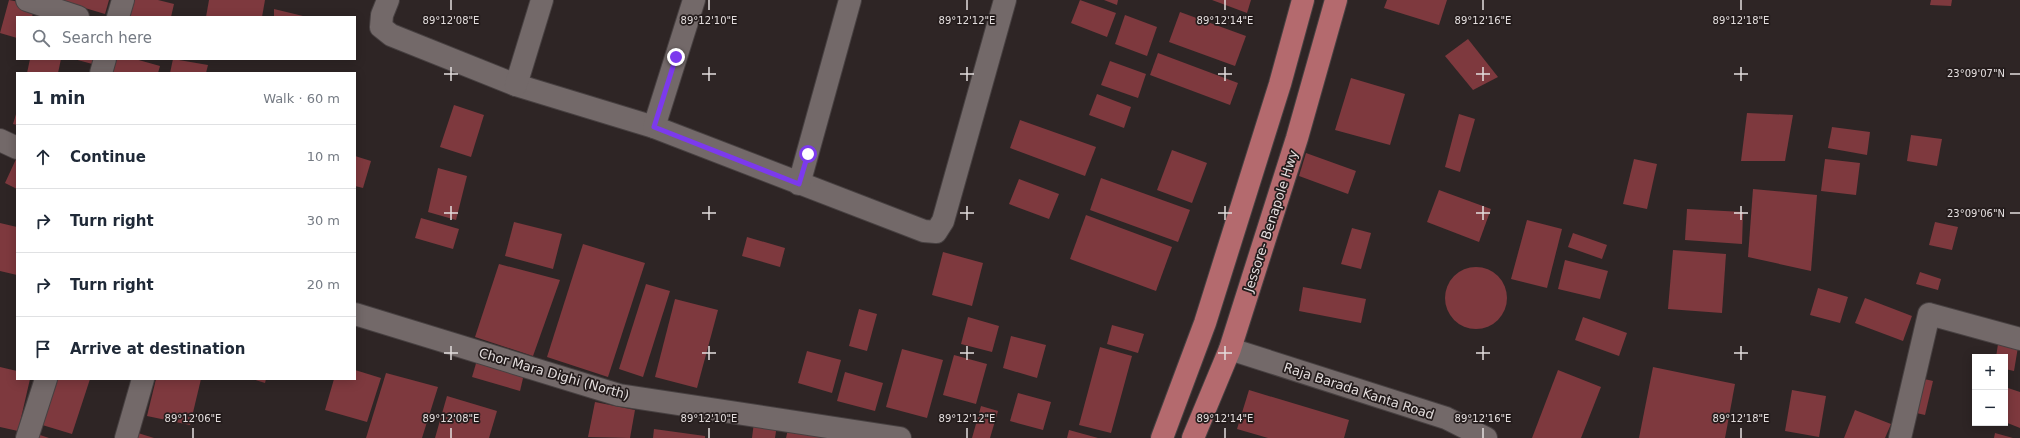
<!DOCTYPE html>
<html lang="en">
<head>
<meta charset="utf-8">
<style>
	:root { --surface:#fff; --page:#f6f6f7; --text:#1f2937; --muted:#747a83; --line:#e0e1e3 }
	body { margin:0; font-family:"DejaVu Sans",sans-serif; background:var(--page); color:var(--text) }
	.controls { position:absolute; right:12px; bottom:12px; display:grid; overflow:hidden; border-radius:0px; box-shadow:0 2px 10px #0003 }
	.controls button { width:36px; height:36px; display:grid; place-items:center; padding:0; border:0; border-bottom:1px solid var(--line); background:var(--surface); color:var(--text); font:20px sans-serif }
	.stop { position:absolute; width:12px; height:12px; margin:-9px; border:3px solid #7c3aed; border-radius:50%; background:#fff }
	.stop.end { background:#7c3aed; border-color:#fff; box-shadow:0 1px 4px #0008 }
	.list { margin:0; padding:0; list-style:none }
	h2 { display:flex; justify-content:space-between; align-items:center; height:52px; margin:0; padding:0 16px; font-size:17px }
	h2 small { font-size:13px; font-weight:400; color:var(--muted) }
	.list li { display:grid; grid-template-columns:26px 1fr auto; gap:12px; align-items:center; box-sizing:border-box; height:64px; padding:0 16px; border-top:1px solid var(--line) }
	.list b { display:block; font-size:15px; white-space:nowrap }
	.list em { font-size:13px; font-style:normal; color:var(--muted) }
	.icon { flex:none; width:22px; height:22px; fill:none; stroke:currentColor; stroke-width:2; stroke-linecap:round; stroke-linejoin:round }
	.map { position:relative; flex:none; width:2020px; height:438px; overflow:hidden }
	.search { position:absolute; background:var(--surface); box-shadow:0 2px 10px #0003; left:16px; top:16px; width:340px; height:44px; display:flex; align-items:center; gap:10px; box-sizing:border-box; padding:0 14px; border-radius:0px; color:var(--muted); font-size:15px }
	.panel { position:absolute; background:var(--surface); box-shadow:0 2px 10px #0003; left:16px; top:72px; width:340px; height:308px; border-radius:0px }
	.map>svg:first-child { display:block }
	.building { fill:#7e393e }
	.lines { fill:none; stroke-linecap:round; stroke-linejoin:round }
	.minor-casing { stroke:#474041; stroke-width:24 }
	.trunk-casing { stroke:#474041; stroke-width:24 }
	.minor { stroke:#736969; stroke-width:22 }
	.trunk { stroke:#b46a6e; stroke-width:22 }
	.route { stroke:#7c3aed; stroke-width:5 }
	.ticks { fill:none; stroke:#e4dede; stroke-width:1.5 }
	.labels { text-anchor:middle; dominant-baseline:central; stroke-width:3.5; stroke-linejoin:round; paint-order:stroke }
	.street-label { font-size:13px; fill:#e4dede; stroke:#241c1c }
	.ticks-label { font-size:10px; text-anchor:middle; fill:#e4dede; stroke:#241c1c; stroke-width:3.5; stroke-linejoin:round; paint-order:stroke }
</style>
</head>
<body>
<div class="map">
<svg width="2020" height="438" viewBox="0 0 2020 438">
	<rect width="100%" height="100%" fill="#2e2525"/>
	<g class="building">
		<polygon points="9,0 35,5 32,17 17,17 17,38 0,33"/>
		<polygon points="58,0 109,0 105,14"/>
		<polygon points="134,0 158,0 174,4 171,17 129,17"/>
		<polygon points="209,0 265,0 262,17 206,17"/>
		<polygon points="1080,0 1116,13 1107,37 1071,23"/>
		<polygon points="1104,0 1118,0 1117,5"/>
		<polygon points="1212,0 1251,0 1247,13"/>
		<polygon points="1387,0 1447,0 1439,25 1384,8"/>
		<polygon points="1931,0 1952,0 1951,6 1930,5"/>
		<polygon points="274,9 303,16 303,17 274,17"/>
		<polygon points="1180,12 1246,36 1235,66 1169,42"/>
		<polygon points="1125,15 1157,27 1147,56 1115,44"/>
		<polygon points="1468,39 1498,77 1473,90 1445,56"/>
		<polygon points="1158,53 1238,83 1230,105 1150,75"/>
		<polygon points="30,59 61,59 58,73 27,73"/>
		<polygon points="74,59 98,59 96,65"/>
		<polygon points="114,59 135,59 160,66 158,73 110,73"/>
		<polygon points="173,59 208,65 206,73 170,73"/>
		<polygon points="1110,61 1146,74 1138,98 1101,85"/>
		<polygon points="1351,78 1405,94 1390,145 1335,130"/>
		<polygon points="1097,94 1131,107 1124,128 1089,115"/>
		<polygon points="454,105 484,115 471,157 440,147"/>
		<polygon points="17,111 17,125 13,124"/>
		<polygon points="1747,113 1793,115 1785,161 1741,161"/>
		<polygon points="1459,114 1475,119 1460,172 1445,167"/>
		<polygon points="1020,120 1096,147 1085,176 1010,148"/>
		<polygon points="1832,127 1870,132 1867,155 1828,148"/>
		<polygon points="1911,135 1942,139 1937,166 1907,161"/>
		<polygon points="1172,150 1207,163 1192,203 1157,190"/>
		<polygon points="1306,153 1356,171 1348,194 1299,176"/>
		<polygon points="355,156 371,161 363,188 355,186"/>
		<polygon points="17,157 17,189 5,183"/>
		<polygon points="1634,159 1657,164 1647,209 1623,204"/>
		<polygon points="1825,159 1860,163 1856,195 1821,191"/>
		<polygon points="438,168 467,176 456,220 428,212"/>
		<polygon points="1101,178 1190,210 1178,242 1090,210"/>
		<polygon points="1019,179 1059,194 1049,219 1009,204"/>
		<polygon points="1753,189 1817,195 1811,271 1748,257"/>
		<polygon points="1439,190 1491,209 1479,242 1427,222"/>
		<polygon points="1687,209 1743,212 1742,244 1685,240"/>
		<polygon points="1086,215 1172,247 1156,291 1070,259"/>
		<polygon points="421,218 459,229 453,249 415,238"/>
		<polygon points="1527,220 1562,229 1547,288 1511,279"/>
		<polygon points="514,222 562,234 553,269 505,256"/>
		<polygon points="1935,222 1958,227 1952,250 1929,245"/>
		<polygon points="0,223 17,227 17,275 0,271"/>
		<polygon points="1352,228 1371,233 1361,269 1341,264"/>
		<polygon points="1573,233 1607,245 1602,259 1568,247"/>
		<polygon points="747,237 785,248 780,267 742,256"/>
		<polygon points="583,244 645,263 608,377 547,357"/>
		<polygon points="1673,250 1726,254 1722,313 1668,309"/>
		<polygon points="943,252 983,263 972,306 932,295"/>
		<polygon points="1565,260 1608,271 1600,299 1558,289"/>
		<polygon points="499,264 560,280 533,356 475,337"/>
		<circle cx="1476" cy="298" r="31"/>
		<polygon points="1920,272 1941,279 1938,290 1916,284"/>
		<polygon points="646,284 670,291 643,377 619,369"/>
		<polygon points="1303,287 1366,299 1361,323 1299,311"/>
		<polygon points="1818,288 1848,297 1840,323 1810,315"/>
		<polygon points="1865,298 1912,316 1903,341 1855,323"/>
		<polygon points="675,299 718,310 697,388 655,377"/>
		<polygon points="859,309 877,314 867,351 849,346"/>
		<polygon points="968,317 999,326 992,352 961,344"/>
		<polygon points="1583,317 1627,333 1619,356 1575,340"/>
		<polygon points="1112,325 1144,334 1138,353 1107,344"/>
		<polygon points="1011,336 1046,345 1037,378 1003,368"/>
		<polygon points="1998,344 2018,347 2014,371 2005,369 2005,357 1996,357"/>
		<polygon points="1100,347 1132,356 1111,433 1079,425"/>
		<polygon points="902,349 943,360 927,418 886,407"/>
		<polygon points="807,351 841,360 832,393 798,383"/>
		<polygon points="954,355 987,364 976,404 943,395"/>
		<polygon points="477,360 524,374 520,391 472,377"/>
		<polygon points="0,367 17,371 17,379 30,379 18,431 0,427"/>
		<polygon points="1653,367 1735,384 1725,438 1639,438"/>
		<polygon points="355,370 381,378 367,422 325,410 334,379 355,379"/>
		<polygon points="1558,370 1601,387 1581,438 1532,438"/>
		<polygon points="845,372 883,383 875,411 837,401"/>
		<polygon points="386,373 438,387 422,438 366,438"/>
		<polygon points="1920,378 1933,381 1925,415 1912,412"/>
		<polygon points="54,379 90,379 72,434 39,424"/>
		<polygon points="156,379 201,379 190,425 147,416"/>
		<polygon points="252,379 266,379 265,383"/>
		<polygon points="2005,387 2020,392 2020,428 2005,422"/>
		<polygon points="1249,390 1349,420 1344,438 1268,438 1237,429"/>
		<polygon points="1792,390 1826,396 1819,437 1785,431"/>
		<polygon points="1018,393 1051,402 1043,430 1010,421"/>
		<polygon points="447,396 497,411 489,438 435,438"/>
		<polygon points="595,402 635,410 630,438 588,437"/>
		<polygon points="981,406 998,411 990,438 972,438"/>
		<polygon points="1855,410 1891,424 1885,438 1844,438"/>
		<polygon points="754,422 777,425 775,438 752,438"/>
		<polygon points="654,429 705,436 705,438 653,438"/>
		<polygon points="788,429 824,435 823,438 786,438"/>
		<polygon points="1069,430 1098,438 1067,438"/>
		<polygon points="34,433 49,438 33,438"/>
		<polygon points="138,433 154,438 137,438"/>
		<polygon points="1995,433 2013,438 1994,438"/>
	</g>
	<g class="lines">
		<defs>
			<g id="minor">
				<polyline points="27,0 78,17"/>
				<polyline points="388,0 382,15 381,27 391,35 516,85 654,127 924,231 936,232 943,221 1005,0"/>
				<polyline points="118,17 123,0"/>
				<polyline points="101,73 105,59"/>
				<polyline points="516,85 542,0"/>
				<polyline points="654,127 694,0"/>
				<polyline points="0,140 17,148"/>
				<polyline points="799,184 850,0"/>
				<polyline points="355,314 619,395 900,438"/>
				<polyline points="1230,349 1446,418 1486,438"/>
				<polyline points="27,438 46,379"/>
				<polyline points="126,438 143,379"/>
				<polyline points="1900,438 1929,314 2020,339"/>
			</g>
			<g id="trunk">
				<polyline points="1162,438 1205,323 1280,84 1303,0"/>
				<polyline points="1193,438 1230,349 1297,138 1336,0"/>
			</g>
		</defs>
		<use href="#minor" class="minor-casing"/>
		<use href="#trunk" class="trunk-casing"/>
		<use href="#minor" class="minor"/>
		<use href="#trunk" class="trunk"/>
	</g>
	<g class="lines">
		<polyline class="route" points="676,57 654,127 799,184 808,154"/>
	</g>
	<path class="ticks" d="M451,0V10M709,0V10M967,0V10M1225,0V10M1483,0V10M1741,0V10M451,67V81M709,67V81M967,67V81M1225,67V81M1483,67V81M1741,67V81M444,74H458M702,74H716M960,74H974M1218,74H1232M1476,74H1490M1734,74H1748M2010,74H2020M451,206V220M709,206V220M967,206V220M1225,206V220M1483,206V220M1741,206V220M444,213H458M702,213H716M960,213H974M1218,213H1232M1476,213H1490M1734,213H1748M2010,213H2020M451,346V360M709,346V360M967,346V360M1225,346V360M1483,346V360M1741,346V360M444,353H458M702,353H716M960,353H974M1218,353H1232M1476,353H1490M1734,353H1748M193,428V438M451,428V438M709,428V438M967,428V438M1225,428V438M1483,428V438M1741,428V438"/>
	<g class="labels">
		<g class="street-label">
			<text transform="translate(1271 221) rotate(-72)">Jessore- Benapole Hwy</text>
			<text transform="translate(554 374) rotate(16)">Chor Mara Dighi (North)</text>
			<text transform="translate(1359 391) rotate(18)">Raja Barada Kanta Road</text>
		</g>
	</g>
	<g class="ticks-label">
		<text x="451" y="24">89°12'08"E</text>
		<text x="709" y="24">89°12'10"E</text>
		<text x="967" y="24">89°12'12"E</text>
		<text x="1225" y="24">89°12'14"E</text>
		<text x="1483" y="24">89°12'16"E</text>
		<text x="1741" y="24">89°12'18"E</text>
		<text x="1976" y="77">23°09'07"N</text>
		<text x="1976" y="217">23°09'06"N</text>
		<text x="193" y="422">89°12'06"E</text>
		<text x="451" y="422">89°12'08"E</text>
		<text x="709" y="422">89°12'10"E</text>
		<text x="967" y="422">89°12'12"E</text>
		<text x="1225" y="422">89°12'14"E</text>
		<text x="1483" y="422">89°12'16"E</text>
		<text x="1741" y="422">89°12'18"E</text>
	</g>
</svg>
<div class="controls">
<button>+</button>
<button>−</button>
</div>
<div class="stop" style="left:808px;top:154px"></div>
<div class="stop end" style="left:676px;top:57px"></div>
<div class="search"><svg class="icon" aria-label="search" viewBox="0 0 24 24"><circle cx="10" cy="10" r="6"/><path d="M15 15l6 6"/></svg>Search here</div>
<section class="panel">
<h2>1 min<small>Walk · 60 m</small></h2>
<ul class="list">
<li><svg class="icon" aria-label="ahead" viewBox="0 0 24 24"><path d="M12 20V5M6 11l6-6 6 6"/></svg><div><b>Continue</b></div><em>10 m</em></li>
<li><svg class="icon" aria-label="right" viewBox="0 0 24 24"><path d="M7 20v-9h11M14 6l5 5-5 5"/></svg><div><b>Turn right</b></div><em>30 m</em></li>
<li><svg class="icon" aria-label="right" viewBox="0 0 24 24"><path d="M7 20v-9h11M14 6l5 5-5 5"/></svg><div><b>Turn right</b></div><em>20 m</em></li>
<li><svg class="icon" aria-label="arrive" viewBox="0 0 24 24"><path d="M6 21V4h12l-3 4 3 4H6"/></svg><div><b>Arrive at destination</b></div></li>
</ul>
</section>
</div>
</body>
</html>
